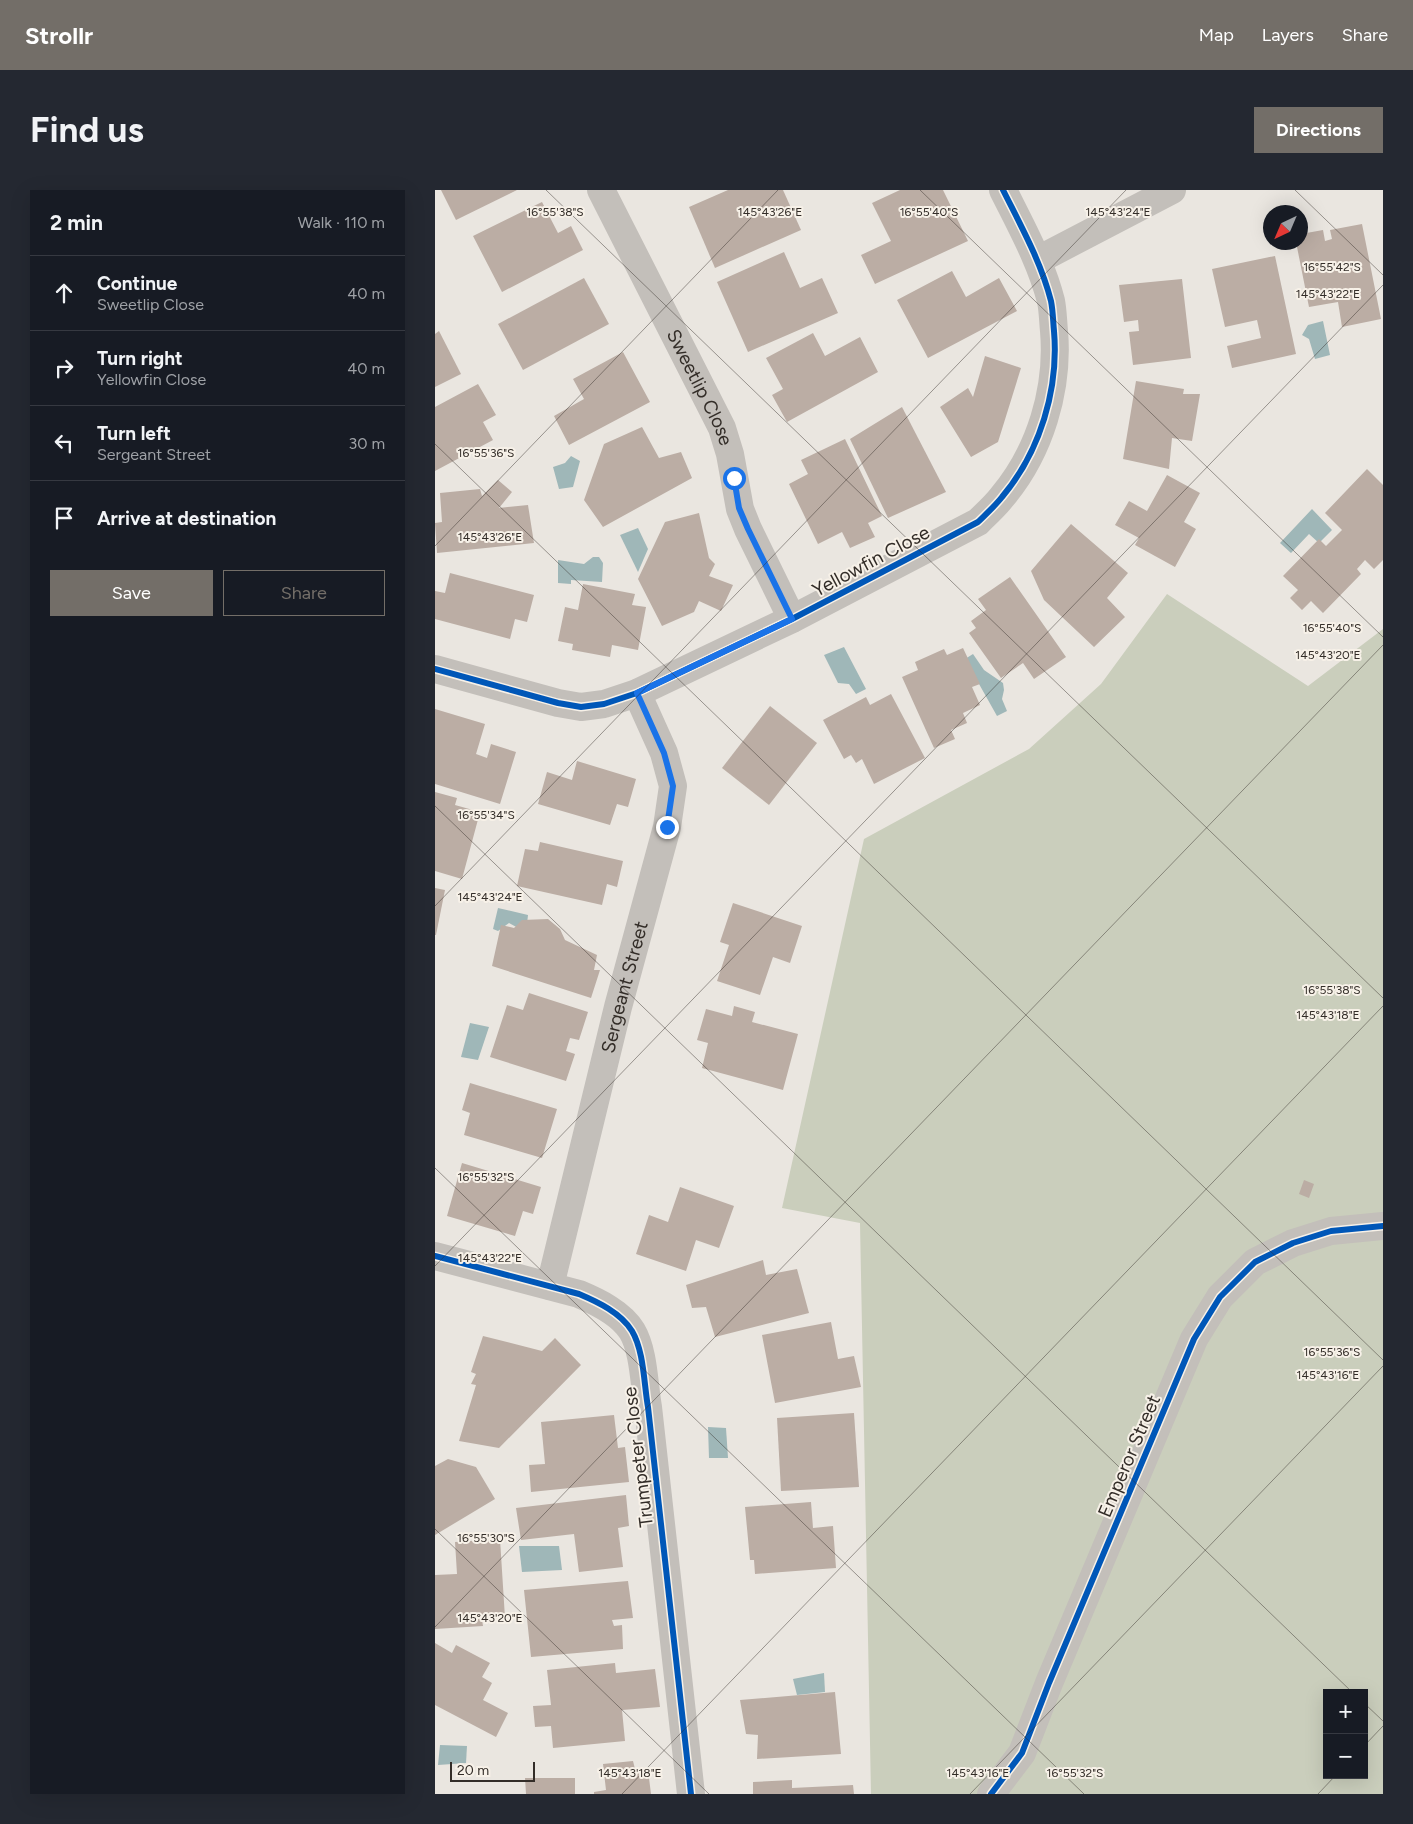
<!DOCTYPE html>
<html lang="en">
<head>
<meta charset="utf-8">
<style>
	:root { --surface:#171b24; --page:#242831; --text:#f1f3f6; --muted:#9ea1a6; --line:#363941; --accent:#736e68 }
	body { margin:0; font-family:Figtree,sans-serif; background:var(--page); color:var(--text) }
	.controls { position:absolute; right:15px; bottom:15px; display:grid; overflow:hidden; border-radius:0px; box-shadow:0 5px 20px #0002 }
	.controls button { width:45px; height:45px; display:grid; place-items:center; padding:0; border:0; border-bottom:1px solid var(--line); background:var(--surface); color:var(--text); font:25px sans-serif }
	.compass { position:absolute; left:828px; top:15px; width:45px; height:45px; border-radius:50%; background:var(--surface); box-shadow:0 5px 20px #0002; rotate:224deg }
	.scale { position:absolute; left:15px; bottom:12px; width:85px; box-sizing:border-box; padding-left:5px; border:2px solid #332d28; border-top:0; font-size:14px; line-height:18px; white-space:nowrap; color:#332d28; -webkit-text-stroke:4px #f7f1e8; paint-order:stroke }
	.stop { position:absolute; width:15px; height:15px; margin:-11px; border:4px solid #1a73e8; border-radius:50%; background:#fff }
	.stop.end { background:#1a73e8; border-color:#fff; box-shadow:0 1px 5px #0008 }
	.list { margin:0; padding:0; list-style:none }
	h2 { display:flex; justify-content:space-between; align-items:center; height:65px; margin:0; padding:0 20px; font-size:21px }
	h2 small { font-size:16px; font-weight:400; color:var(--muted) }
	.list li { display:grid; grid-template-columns:32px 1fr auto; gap:15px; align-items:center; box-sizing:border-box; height:75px; padding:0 20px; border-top:1px solid var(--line) }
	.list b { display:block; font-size:19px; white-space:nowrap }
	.list p { margin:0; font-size:16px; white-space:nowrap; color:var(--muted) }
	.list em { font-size:16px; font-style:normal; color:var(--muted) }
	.actions { display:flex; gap:10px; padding:15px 20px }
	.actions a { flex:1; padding:11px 0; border:1px solid var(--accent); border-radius:0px; text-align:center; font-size:18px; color:var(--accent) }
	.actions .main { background:var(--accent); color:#fff }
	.icon { flex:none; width:28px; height:28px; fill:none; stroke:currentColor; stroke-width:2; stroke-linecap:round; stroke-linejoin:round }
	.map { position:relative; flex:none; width:948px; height:1604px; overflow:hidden; border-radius:0px }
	header { display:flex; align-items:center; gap:30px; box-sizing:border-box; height:70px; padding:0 25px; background:var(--accent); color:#fff }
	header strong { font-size:24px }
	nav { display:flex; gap:28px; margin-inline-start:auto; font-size:18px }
	.intro { display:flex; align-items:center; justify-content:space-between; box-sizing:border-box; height:120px; padding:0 30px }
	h1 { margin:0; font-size:35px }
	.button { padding:12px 22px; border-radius:0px; background:var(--accent); color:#fff; font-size:18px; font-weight:700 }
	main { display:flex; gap:30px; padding:0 30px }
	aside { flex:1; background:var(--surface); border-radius:0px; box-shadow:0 5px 20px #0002 }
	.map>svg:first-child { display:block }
	.green { fill:#cacebc; fill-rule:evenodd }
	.water { fill:#9fb7b8 }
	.building { fill:#bbada4 }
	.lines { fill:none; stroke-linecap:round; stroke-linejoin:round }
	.minor { stroke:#c3bfba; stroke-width:28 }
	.cycleway-casing { stroke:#f7f1e8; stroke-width:9 }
	.cycleway { stroke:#0057b8; stroke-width:6 }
	.route { stroke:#1a73e8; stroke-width:6 }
	.ticks { fill:none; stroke:#332d28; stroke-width:1; stroke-opacity:0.45 }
	.labels { text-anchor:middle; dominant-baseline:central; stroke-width:4; stroke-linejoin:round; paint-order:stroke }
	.street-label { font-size:19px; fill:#332d28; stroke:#f7f1e8 }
	.ticks-label { font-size:12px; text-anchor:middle; fill:#332d28; stroke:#f7f1e8; stroke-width:4; stroke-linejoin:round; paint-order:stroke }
</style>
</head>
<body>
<header>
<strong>Strollr</strong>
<nav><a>Map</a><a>Layers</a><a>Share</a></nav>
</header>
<div class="intro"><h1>Find us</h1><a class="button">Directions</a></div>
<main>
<aside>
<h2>2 min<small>Walk · 110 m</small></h2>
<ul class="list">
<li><svg class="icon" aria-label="ahead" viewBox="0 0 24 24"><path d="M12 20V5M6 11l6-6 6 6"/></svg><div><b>Continue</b><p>Sweetlip Close</p></div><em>40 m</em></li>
<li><svg class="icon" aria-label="right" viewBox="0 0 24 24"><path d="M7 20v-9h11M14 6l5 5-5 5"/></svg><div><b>Turn right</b><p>Yellowfin Close</p></div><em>40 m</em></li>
<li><svg class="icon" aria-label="left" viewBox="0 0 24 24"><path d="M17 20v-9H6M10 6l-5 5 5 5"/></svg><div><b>Turn left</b><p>Sergeant Street</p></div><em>30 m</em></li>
<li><svg class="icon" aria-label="arrive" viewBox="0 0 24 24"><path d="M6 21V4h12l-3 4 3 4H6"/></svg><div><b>Arrive at destination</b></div></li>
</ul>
<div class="actions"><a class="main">Save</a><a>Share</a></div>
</aside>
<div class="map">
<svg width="948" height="1604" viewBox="0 0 948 1604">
	<rect width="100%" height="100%" fill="#eae6e0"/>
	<path class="green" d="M732,404L873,496L948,439V1604H436L425,1033L347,1018L429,649L594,559L666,494ZM892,1503H929V1585H892Z"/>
	<g class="water">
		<polygon points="888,131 895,165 880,169 874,149 867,145 873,135"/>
		<polygon points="136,266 145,271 138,297 124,299 118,277 130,273"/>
		<polygon points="877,319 897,340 884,353 874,344 856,363 845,353"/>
		<polygon points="203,338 213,359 203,382 185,345"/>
		<polygon points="158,367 164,367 168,373 167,392 136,390 136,394 123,393 123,370 149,374"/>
		<polygon points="409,457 431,499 421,504 414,494 403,493 389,465"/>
		<polygon points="538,464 549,480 568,493 569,500 567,509 572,521 562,526 530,469"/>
		<polygon points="63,718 93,725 92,734 85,739 74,733 63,741 58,739"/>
		<polygon points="35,833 54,837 43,870 26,867"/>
		<polygon points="273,1237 291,1238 293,1268 274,1268"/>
		<polygon points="84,1356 124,1356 127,1380 87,1382"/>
		<polygon points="389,1483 390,1502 362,1505 358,1489"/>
		<polygon points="5,1555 32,1556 31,1573 3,1575"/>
	</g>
	<g class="building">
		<polygon points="6,0 82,0 21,30"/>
		<polygon points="293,0 348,0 366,40 280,78 254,17"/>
		<polygon points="465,0 508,0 533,51 440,94 426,65 456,51 437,13"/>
		<polygon points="107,12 123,43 136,36 148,60 67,102 38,46"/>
		<polygon points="927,34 946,129 907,137 903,112 874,117 861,52 866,52 866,44 888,40 890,51 897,49 895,40"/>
		<polygon points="349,62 365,98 387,88 403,123 313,162 282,92"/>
		<polygon points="840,66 861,164 797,178 792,156 826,148 822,130 790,137 777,79"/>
		<polygon points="517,81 531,107 564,88 582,121 493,168 462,110"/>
		<polygon points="149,88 174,134 88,180 63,134"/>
		<polygon points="747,89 756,168 698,175 694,142 704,141 703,130 689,132 684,95"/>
		<polygon points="4,141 26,184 0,197 0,144"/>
		<polygon points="378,143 390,166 425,147 443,182 352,232 337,205 348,199 331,168"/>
		<polygon points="188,162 215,212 134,255 119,226 149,209 138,189"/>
		<polygon points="550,166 586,178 563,252 536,267 505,217 533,198 538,207"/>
		<polygon points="701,191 749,199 748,204 765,204 757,251 737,248 734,279 688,269"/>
		<polygon points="43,194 61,225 48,232 58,250 0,281 0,217"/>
		<polygon points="467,217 511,302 453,328 415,249"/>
		<polygon points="207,237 224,268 246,262 257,288 168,337 149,310 169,254"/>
		<polygon points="410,249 447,326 433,333 440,347 415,358 407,342 383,354 354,294 373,284 366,270"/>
		<polygon points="932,279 948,295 948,370 939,379 930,370 922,379 926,384 888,423 876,411 867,420 855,408 863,400 848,386 884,349 891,356 907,340 890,323"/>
		<polygon points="732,285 765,303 749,332 761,339 740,377 700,355 704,348 680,335 694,311 712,321"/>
		<polygon points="63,290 77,302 64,318 93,315 99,353 2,363 0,333 7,332 5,303 45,299 47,306"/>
		<polygon points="264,323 274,368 280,374 274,386 298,395 286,421 264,411 259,422 227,436 203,389 230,332"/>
		<polygon points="636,334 693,383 672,408 690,427 659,457 609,410 596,381"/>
		<polygon points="15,383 99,405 92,432 80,429 75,449 0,429 0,401 10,403"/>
		<polygon points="575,387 631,467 599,489 588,473 566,488 534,443 541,438 536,431 551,420 543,409"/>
		<polygon points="148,394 200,404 197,415 211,417 203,460 177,455 175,467 137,460 138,454 123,451 130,417 143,420"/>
		<polygon points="528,458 545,494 537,497 545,515 528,523 532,533 516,540 520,549 499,558 467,487 483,480 480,472 509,459 512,465"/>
		<polygon points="456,504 490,568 439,594 427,569 421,573 416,565 409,569 388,530 431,507 435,515"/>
		<polygon points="335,516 382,553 334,615 287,578"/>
		<polygon points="0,519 50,534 41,564 52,568 56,554 81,562 65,614 0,594"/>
		<polygon points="142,571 201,589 193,617 182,614 175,635 103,614 112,582 137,590"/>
		<polygon points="0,602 22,608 20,615 45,622 27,689 0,681"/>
		<polygon points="105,652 188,671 182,697 172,694 167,715 82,696 90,659 103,661"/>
		<polygon points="0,698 10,700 1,745 0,745"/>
		<polygon points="298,713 367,736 355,773 338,767 325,805 282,791 294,755 285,752"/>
		<polygon points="113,729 125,739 130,750 162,765 159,780 165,780 156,808 57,776 66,735 79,738 87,730"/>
		<polygon points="94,803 153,822 144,850 135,848 131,861 140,864 131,891 55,867 72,815 88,820"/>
		<polygon points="299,816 320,822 317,832 363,844 348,900 267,878 273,853 262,850 271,819 297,826"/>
		<polygon points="35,893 122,919 107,968 29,945 35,923 27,920"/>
		<polygon points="27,973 106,997 98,1024 88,1021 80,1046 12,1026"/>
		<polygon points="869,990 879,994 874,1008 864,1004"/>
		<polygon points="245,997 299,1016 284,1058 261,1050 251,1081 201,1064 214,1025 233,1032"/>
		<polygon points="328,1070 331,1085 362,1079 374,1123 280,1147 271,1117 257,1118 251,1095"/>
		<polygon points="396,1132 403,1169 419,1166 426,1197 340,1213 327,1145"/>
		<polygon points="48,1146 107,1161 120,1148 146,1175 64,1258 24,1251 41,1195 36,1194 41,1184 36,1182"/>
		<polygon points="419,1223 424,1297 346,1301 342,1228"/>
		<polygon points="179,1225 183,1258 190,1257 194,1292 96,1302 94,1275 110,1274 106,1232"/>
		<polygon points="13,1269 41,1277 60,1309 0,1345 0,1276"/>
		<polygon points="191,1305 194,1336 183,1338 188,1377 144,1382 139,1344 86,1350 81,1318"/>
		<polygon points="376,1312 378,1338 398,1336 401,1378 320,1384 319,1370 315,1370 310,1317"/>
		<polygon points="65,1349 70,1428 47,1430 48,1436 0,1439 0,1385 22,1384 20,1352"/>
		<polygon points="193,1391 198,1428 177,1430 179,1436 187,1435 188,1459 96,1467 89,1400"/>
		<polygon points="0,1453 17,1463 21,1455 55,1473 47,1487 57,1493 48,1510 73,1523 61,1547 0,1515"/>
		<polygon points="180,1473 181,1483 220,1479 225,1517 187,1520 190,1551 118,1558 116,1536 100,1537 98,1516 116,1515 112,1480"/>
		<polygon points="400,1502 406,1564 322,1569 323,1545 311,1544 305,1510"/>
		<polygon points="198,1571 200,1579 206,1579 206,1587 214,1588 216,1604 159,1604 159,1602 171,1600 168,1574"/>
		<polygon points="90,1588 140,1588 140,1604 91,1604"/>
		<polygon points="357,1590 357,1598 418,1595 419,1604 318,1604 318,1592"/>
	</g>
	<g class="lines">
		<g class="minor">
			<path id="s1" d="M166,0L287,238L295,264L305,319L313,339L357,429"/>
			<polyline points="603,70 737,0"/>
			<path d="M0,479L123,513L146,517L169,514L202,503L357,429L543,332C551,324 560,316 567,307C605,262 624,199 619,141C618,131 618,121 616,111C606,72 586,36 568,0"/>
			<path d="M0,1066L144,1104C163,1112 186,1123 197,1141C209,1161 209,1195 213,1217L256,1604"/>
			<path id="s2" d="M115,1096L183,817L232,637L238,596L229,563L202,503"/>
			<polyline points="556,1604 587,1563 614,1493 759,1149 785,1107 820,1072 858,1053 896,1041 948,1036"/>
		</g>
		<defs>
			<g id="cycleway">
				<path d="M0,479L123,513L146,517L169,514L202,503L357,429L543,332C551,324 560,316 567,307C605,262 624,199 619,141C618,131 618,121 616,111C606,72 586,36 568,0"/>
				<path d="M0,1066L144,1104C163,1112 186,1123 197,1141C209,1161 209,1195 213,1217L256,1604"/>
				<polyline points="556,1604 587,1563 614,1493 759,1149 785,1107 820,1072 858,1053 896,1041 948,1036"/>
			</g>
		</defs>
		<use href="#cycleway" class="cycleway-casing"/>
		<use href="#cycleway" class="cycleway"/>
	</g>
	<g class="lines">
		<polyline class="route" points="232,637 238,596 229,563 202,503 357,429 313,339 304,318 299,288"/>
	</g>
	<path class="ticks" d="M111,0L948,808M485,0L948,447M860,0L948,85M0,254L948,1170M0,356L343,0M0,616L918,1503M0,716L691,0M0,978L649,1604M0,1076L948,95M0,1339L274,1604M0,1437L948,455M929,1513L948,1531M929,1556L948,1536M187,1604L948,816M535,1604L948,1176M883,1604L901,1585"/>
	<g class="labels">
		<g class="street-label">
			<text stroke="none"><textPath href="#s1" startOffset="221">Sweetlip Close</textPath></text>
			<text transform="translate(436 371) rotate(-28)">Yellowfin Close</text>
			<text stroke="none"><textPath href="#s2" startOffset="308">Sergeant Street</textPath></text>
			<text transform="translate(694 1266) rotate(-67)">Emperor Street</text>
			<text transform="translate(203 1267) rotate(-97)">Trumpeter Close</text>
		</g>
	</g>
	<g class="ticks-label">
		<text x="120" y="26">16°55'38"S</text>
		<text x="494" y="26">16°55'40"S</text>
		<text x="683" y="26">145°43'24"E</text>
		<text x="335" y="26">145°43'26"E</text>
		<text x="897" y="81">16°55'42"S</text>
		<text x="893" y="108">145°43'22"E</text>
		<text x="51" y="267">16°55'36"S</text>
		<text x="55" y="351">145°43'26"E</text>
		<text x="897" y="442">16°55'40"S</text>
		<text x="893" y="469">145°43'20"E</text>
		<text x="51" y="629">16°55'34"S</text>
		<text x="55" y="711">145°43'24"E</text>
		<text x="897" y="804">16°55'38"S</text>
		<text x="893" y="829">145°43'18"E</text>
		<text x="51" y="991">16°55'32"S</text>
		<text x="55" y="1072">145°43'22"E</text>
		<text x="897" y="1166">16°55'36"S</text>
		<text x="893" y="1189">145°43'16"E</text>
		<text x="51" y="1352">16°55'30"S</text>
		<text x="55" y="1432">145°43'20"E</text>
		<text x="195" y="1587">145°43'18"E</text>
		<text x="543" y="1587">145°43'16"E</text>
		<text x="640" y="1587">16°55'32"S</text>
	</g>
</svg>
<div class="controls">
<button>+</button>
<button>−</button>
</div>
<svg class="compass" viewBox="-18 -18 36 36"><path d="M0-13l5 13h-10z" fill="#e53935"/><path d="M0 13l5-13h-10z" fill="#9ea1a6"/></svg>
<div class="scale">20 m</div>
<div class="stop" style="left:299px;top:288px"></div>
<div class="stop end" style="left:232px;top:637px"></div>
</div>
</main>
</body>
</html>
